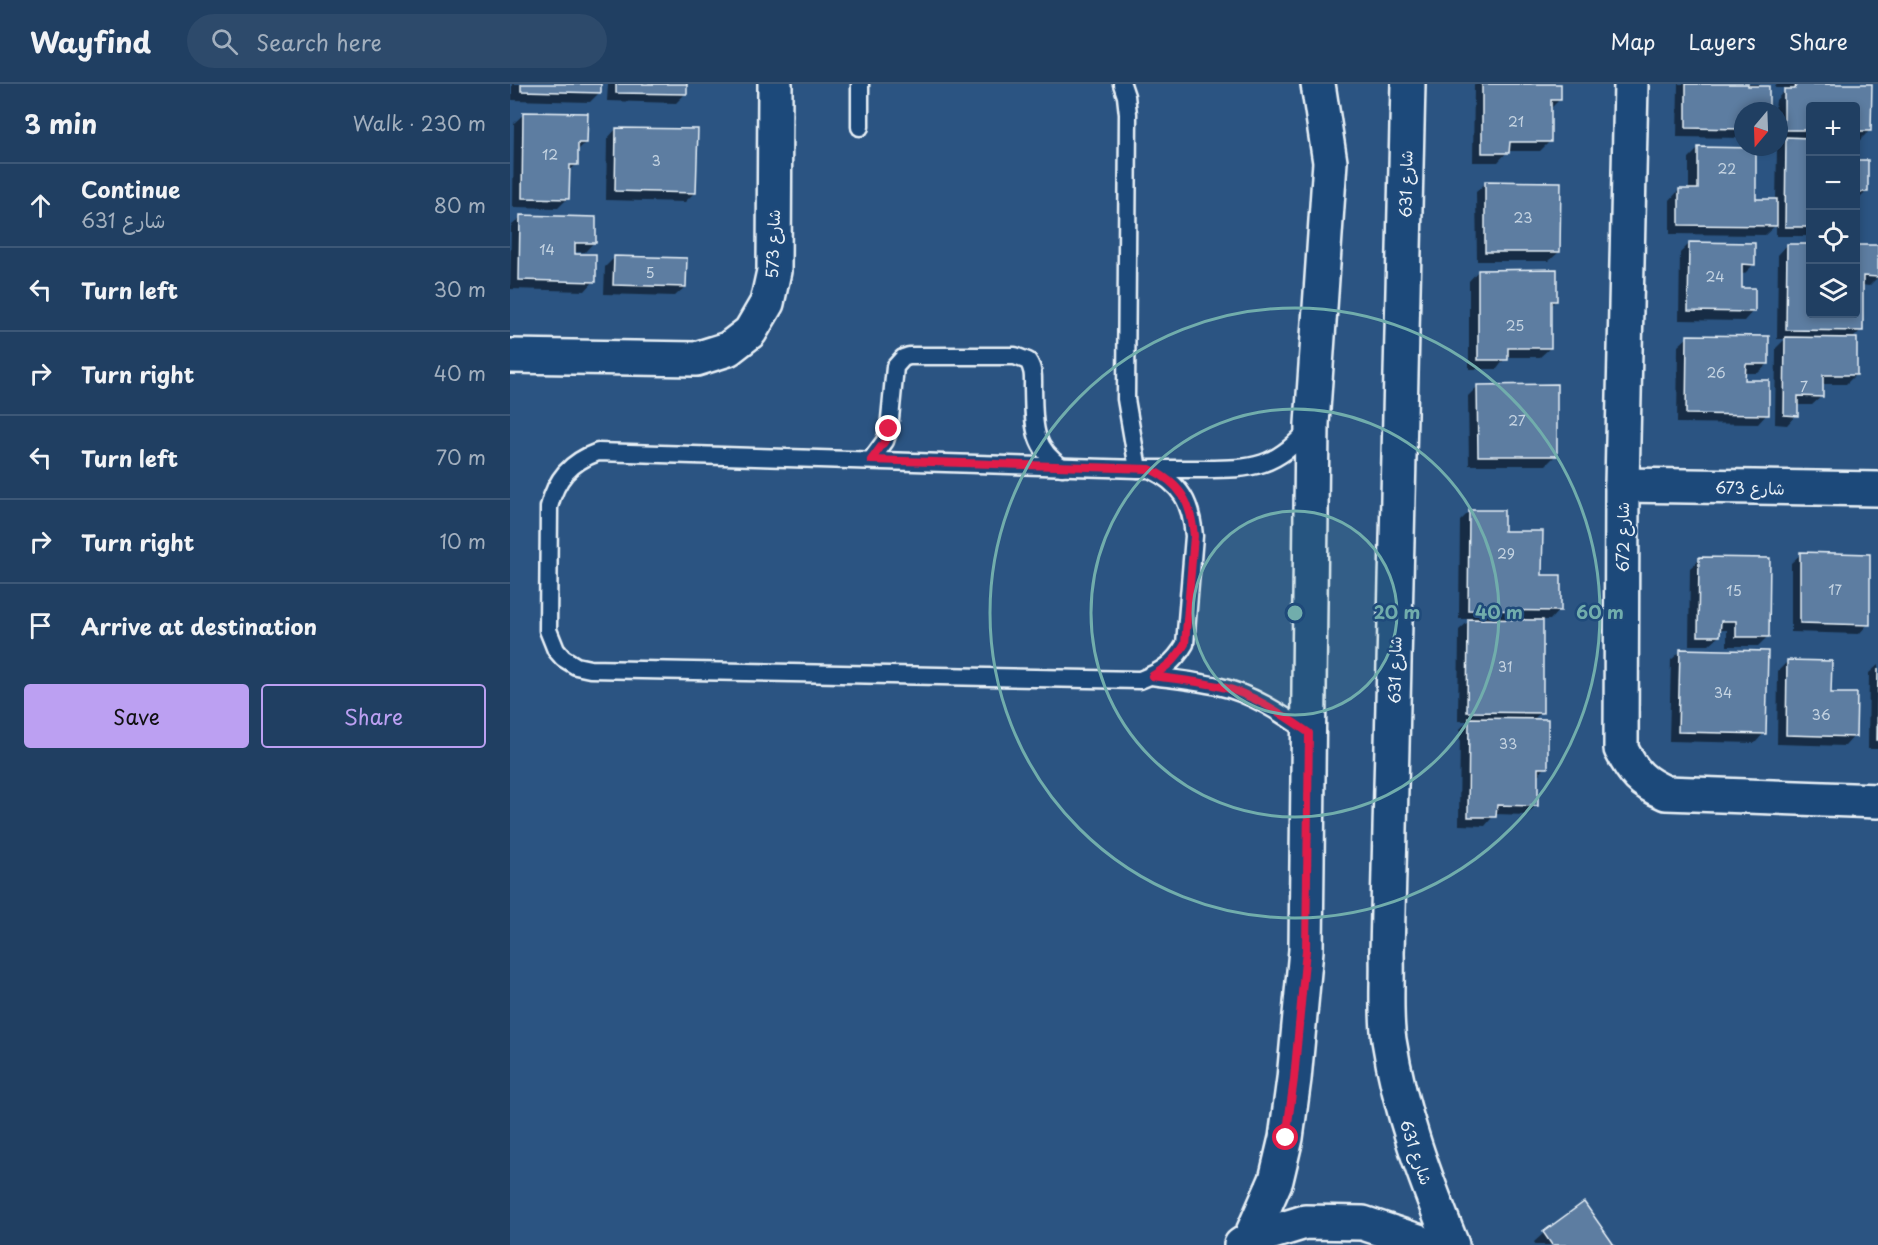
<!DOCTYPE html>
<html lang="en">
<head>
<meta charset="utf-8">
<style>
	:root { --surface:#203f62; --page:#2d4a6b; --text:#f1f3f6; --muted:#a2afbe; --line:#3d5877; --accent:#bca0f2 }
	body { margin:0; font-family:"Playpen Sans","Playpen Sans Arabic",sans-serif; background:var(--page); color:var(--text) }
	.controls { position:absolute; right:18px; top:18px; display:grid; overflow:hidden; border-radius:6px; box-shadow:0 3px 9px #0003 }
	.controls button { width:54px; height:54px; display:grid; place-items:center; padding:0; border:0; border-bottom:2px solid var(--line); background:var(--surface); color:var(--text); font:30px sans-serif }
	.compass { position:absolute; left:1224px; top:18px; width:54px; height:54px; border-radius:50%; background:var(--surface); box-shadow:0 3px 9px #0003; rotate:199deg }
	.stop { position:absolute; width:18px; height:18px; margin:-14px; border:4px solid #e11d48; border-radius:50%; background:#fff }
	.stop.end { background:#e11d48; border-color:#fff; box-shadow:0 2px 6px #0008 }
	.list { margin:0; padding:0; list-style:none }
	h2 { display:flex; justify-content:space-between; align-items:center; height:78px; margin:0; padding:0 24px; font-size:26px }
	h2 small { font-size:20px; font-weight:400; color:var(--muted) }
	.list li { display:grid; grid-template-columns:39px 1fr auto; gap:18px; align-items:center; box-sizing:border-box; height:84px; padding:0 24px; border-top:2px solid var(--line) }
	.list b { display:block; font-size:22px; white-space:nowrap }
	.list p { margin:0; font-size:20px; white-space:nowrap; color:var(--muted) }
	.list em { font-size:20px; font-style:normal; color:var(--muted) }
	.actions { display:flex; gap:12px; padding:18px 24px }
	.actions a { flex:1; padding:14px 0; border:2px solid var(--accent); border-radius:6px; text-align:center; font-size:21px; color:var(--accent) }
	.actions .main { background:var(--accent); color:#111 }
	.icon { flex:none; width:33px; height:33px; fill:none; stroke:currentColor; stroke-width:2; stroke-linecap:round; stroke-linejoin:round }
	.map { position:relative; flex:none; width:1368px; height:1161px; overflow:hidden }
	header { display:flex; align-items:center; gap:36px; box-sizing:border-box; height:84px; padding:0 30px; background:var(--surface); border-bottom:2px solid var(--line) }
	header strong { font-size:28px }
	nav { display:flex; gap:33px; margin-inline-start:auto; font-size:21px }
	.search { width:420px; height:54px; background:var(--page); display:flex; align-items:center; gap:15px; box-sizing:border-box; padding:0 21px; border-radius:33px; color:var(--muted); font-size:22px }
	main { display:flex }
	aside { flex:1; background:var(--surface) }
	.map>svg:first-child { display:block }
	.shadow { fill:#0007 }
	.building { fill:#5d7da1; stroke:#e8f1f8; stroke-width:1.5 }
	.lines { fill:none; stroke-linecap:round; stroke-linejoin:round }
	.lane-casing { stroke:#e8f1f8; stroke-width:21 }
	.street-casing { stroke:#e8f1f8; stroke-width:38 }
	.secondary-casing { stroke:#e8f1f8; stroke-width:38 }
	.lane { stroke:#1f4a7a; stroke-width:16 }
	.street { stroke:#1f4a7a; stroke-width:33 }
	.secondary { stroke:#1f4a7a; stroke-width:33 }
	.route { stroke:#e11d48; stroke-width:8 }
	.ring { fill:none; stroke:#71adac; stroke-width:3 }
	.labels { text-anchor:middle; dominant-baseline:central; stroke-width:5; stroke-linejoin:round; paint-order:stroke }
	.number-label { font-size:14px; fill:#c5d4e2 }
	.street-label { font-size:16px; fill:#e8f1f8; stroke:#1f4a7a }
	.centre { fill:#71adac; stroke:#1f4a7a; stroke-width:3 }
	.ring-label { font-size:18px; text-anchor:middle; font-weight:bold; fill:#71adac; stroke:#1f4a7a; stroke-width:5; stroke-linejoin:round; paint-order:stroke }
</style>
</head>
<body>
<header>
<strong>Wayfind</strong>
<div class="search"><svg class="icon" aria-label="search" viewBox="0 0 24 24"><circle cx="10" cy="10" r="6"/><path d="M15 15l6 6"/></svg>Search here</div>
<nav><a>Map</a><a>Layers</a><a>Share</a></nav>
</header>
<main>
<aside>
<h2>3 min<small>Walk · 230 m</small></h2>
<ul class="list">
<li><svg class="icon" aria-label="ahead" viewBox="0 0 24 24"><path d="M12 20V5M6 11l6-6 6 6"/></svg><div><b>Continue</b><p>شارع 631</p></div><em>80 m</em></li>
<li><svg class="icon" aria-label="left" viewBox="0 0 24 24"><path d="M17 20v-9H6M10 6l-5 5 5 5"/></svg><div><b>Turn left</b></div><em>30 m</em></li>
<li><svg class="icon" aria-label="right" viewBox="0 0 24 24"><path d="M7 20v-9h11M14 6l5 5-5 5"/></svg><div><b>Turn right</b></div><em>40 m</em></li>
<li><svg class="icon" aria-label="left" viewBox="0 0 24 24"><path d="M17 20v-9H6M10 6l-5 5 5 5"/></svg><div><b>Turn left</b></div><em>70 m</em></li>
<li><svg class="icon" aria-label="right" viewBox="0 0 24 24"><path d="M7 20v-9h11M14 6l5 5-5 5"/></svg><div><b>Turn right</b></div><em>10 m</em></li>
<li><svg class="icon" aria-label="arrive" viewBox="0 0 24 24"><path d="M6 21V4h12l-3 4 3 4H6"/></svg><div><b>Arrive at destination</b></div></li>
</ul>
<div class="actions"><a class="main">Save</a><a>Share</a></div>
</aside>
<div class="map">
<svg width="1368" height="1161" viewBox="0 0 1368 1161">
	<rect width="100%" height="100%" fill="#2b5482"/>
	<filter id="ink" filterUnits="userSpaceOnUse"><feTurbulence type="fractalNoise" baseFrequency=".0167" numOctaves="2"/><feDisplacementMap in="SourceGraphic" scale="12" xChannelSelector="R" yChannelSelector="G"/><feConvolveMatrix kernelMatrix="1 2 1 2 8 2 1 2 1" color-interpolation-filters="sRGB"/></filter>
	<g filter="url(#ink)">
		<g class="shadow">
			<polygon points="2,0 90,0 90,8 80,18 2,16"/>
			<polygon points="98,0 175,0 175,10 166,19 97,17"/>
			<polygon points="964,0 1050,0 1050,15 1039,26 1039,58 1030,67 998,67 988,78 963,78"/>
			<polygon points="1168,0 1250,0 1247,4 1257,27 1233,27 1233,54 1167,53"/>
			<polygon points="1266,0 1361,0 1360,46 1350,56 1346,56 1346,22 1300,22 1300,152 1266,152 1266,141 1255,151 1160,150 1160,116 1169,106 1179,106 1179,74 1189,64 1244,116 1266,117 1267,64 1276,55 1269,55 1269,27 1265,27 1266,16 1277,4 1265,4"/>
			<polygon points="14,30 76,58 66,68 66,81 58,88 58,114 48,124 3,123 4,39"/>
			<polygon points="106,45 185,108 175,118 96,116 97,55"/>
			<polygon points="1346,78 1357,78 1356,108 1347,117"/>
			<polygon points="976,99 1049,168 1039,177 967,177 966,108"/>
			<polygon points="11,133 84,158 75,168 63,168 84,197 75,207 0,205 1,142"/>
			<polygon points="1179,160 1244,180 1234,190 1231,189 1231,205 1243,227 1234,237 1169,236 1170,169"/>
			<polygon points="1277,161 1300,162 1300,230 1346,230 1346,162 1368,163 1368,193 1359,202 1352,201 1351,246 1342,255 1345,291 1336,300 1312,300 1312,312 1302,321 1286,321 1286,331 1277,341 1265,340 1266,264 1275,255 1267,255 1268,171"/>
			<polygon points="104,174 175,203 165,212 94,210 95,183"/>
			<polygon points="968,187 1046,216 1040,222 1040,264 1030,273 996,273 987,285 959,285 959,197"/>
			<polygon points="1178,253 1258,280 1248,289 1234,289 1234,297 1257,330 1248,340 1167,339 1168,262"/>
			<polygon points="968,302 1046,371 1036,381 959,381 958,312"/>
			<polygon points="960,427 992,448 1031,493 1049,526 1040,536 1032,536 1031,628 1023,636 1036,683 1026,693 1026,721 1017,731 985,730 975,742 949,741 950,645 958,637 948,637 949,546 961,535 949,535 950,437"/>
			<polygon points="1291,470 1358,540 1349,550 1281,548 1281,479"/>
			<polygon points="1190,475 1258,552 1248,562 1217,562 1217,546 1209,546 1209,552 1199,561 1179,561 1180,484"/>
			<polygon points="1171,567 1254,649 1245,659 1159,657 1161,576"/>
			<polygon points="1278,577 1319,610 1344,652 1335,662 1267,660 1268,587"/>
			<polygon points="1368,581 1368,665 1358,665 1359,589"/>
			<polygon points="1074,1121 1103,1161 1026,1161 1024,1158 1034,1149"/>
		</g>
		<g class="building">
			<polygon points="11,0 91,0 91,9 11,7"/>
			<polygon points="106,0 177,0 177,10 106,9"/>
			<polygon points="972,0 1051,0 1051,16 1041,16 1041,58 1000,58 999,69 972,69"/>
			<polygon points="1176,0 1238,0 1238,2 1259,2 1259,27 1233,27 1233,45 1176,44"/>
			<polygon points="1286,0 1362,0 1361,47 1346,47 1346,22 1300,22 1300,46 1274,46 1274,5 1285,5"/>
			<polygon points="13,28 78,29 77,59 68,59 68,81 60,81 59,115 12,114"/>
			<polygon points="106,44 188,45 186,109 105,107"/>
			<polygon points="1276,53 1300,54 1300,143 1275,143"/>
			<polygon points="1188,63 1246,64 1246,115 1267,115 1267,142 1169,141 1169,105 1188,105"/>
			<rect x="1346" y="76" width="12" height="32"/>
			<polygon points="975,97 1051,98 1050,168 975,168"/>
			<polygon points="10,131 86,133 86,159 65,159 65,170 86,170 86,198 9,196"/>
			<polygon points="1179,158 1245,159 1245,181 1232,180 1232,204 1245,204 1245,228 1178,227"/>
			<polygon points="1277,160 1300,160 1300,230 1346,230 1346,161 1368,161 1368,193 1353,192 1353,247 1276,246"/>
			<polygon points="104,172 177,174 176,203 103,201"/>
			<polygon points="1047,185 1047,217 1041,217 1041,264 998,264 998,276 968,276 968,186"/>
			<polygon points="1177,251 1259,252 1259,280 1236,280 1235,296 1259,296 1259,331 1176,330"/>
			<polygon points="1275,253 1347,254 1347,291 1313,291 1313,313 1288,312 1288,332 1274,331"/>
			<polygon points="1047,300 1047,372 968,372 967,301"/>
			<polygon points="959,426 994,426 994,447 1033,447 1032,491 1051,491 1051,527 958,526"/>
			<polygon points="1290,468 1360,470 1360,541 1290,539"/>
			<polygon points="1189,473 1260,474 1259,553 1226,553 1226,537 1211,537 1210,552 1188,552"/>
			<polygon points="958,535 1033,536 1033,629 957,628"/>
			<polygon points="1170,565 1258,567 1256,650 1168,648"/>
			<polygon points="1277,576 1322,577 1321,609 1347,609 1346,653 1276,651"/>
			<polygon points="1368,585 1368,656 1367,656"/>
			<polygon points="959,634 1038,635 1038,684 1028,684 1028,722 987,721 986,733 958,733"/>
			<polygon points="1074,1118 1104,1161 1042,1161 1033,1148"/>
		</g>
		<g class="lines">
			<defs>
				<g id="lane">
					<polyline points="612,0 616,12 618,30 616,315 628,385"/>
					<polyline points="350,43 350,0"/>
					<path d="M361,376L375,357L379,345L385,283L393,274L399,272H505L518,277C524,286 523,294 523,304C524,337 521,363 552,383"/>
					<path d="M640,385C671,400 681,418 684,452L675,560C664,579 651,588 630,596L80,585L66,582L53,574L46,566L38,546L39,423C46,395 60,378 88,368L628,385C650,385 671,385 693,385C742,385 767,384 800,343"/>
					<path d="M642,592C664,595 686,597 707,602C741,609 771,629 799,649"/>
				</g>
				<g id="street">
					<path d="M1121,0L1112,401L1111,665C1124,690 1131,698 1156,709L1368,717"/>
					<polyline points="0,272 186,275 218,265 240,248 257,219 264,187 265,0"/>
					<polyline points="1112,401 1368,405"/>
				</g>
				<g id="secondary">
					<path d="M898,0L877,869C878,898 875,928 879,956C890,1028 915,1094 942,1161"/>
					<polyline points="740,1155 766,1096 776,1054 784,995 796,866 802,340 820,78 808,0"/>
					<polyline points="731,1161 740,1155 795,1138 853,1139 908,1157 913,1161"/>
				</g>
			</defs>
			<use href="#lane" class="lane-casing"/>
			<use href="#street" class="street-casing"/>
			<use href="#secondary" class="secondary-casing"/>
			<use href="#lane" class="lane"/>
			<use href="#street" class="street"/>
			<use href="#secondary" class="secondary"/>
		</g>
	</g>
	<g class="lines" filter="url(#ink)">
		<path class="route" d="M379,345L375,357L361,376L640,385C671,400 681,418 684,452L675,560C666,575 657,583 642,592C664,595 686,597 708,602C741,609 771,629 799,649L796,866L784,995L776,1054"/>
	</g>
	<circle cx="785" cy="529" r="102" fill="#71adac" fill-opacity=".12"/>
	<g class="ring">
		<circle cx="785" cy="529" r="102"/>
		<circle cx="785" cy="529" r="204"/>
		<circle cx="785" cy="529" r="305"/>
	</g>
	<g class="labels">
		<g class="number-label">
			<text x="1006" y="37">21</text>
			<text x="40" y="70">12</text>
			<text x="146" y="76">3</text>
			<text x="1217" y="84">22</text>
			<text x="1013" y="133">23</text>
			<text x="37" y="165">14</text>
			<text x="140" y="188">5</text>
			<text x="1205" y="192">24</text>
			<text x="1005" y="241">25</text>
			<text x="1206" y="288">26</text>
			<text x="1294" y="302">7</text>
			<text x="1007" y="336">27</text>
			<text x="996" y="469">29</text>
			<text x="1325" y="505">17</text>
			<text x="1224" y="506">15</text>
			<text x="995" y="582">31</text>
			<text x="1213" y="608">34</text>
			<text x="1311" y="630">36</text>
			<text x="998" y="659">33</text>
		</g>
		<g class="street-label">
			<text transform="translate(895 100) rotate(-89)">شارع 631</text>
			<text transform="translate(262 160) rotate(-88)">شارع 573</text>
			<text transform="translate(1240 403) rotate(1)">شارع 673</text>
			<text transform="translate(1112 453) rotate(-90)">شارع 672</text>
			<text transform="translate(884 586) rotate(-89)">شارع 631</text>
			<text transform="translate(907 1068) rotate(71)">شارع 631</text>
		</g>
	</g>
	<circle cx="785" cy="529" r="9" class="centre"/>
	<g class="ring-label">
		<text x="887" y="535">20 m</text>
		<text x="989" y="535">40 m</text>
		<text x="1090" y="535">60 m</text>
	</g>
</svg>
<div class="controls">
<button>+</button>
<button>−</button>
<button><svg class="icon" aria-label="locate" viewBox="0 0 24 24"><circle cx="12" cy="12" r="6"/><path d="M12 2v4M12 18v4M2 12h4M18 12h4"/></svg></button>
<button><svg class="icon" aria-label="layers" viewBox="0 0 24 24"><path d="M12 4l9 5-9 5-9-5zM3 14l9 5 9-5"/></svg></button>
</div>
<svg class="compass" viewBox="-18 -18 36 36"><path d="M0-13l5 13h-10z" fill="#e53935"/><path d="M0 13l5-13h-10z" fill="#a2afbe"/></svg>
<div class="stop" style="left:776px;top:1054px"></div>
<div class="stop end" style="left:379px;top:345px"></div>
</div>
</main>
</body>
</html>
